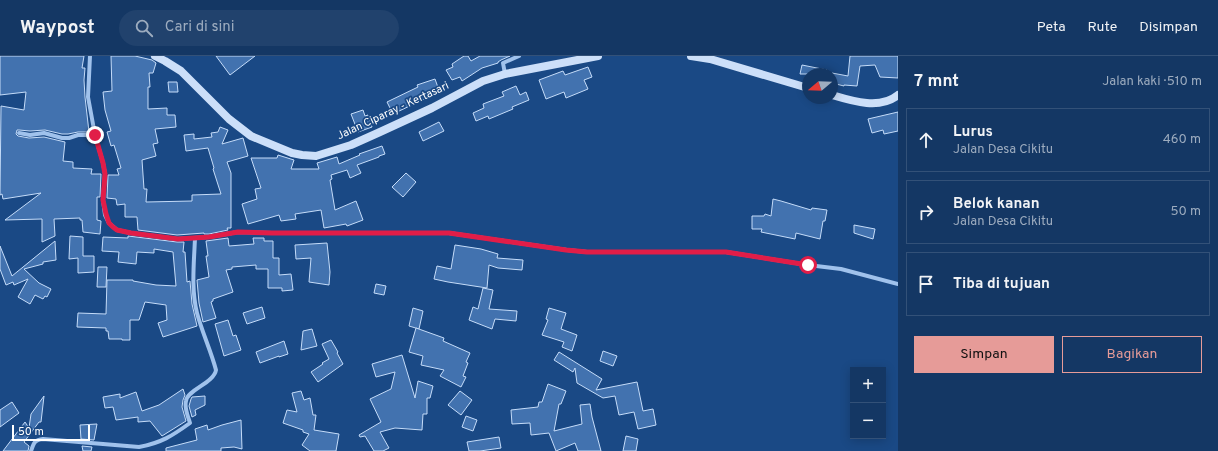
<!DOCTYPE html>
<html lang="id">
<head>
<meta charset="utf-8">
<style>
	:root { --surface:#143764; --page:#21426d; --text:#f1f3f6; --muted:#9dacbf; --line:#335178; --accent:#e69b98 }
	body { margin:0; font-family:Overpass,sans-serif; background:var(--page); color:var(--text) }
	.controls { position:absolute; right:12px; bottom:12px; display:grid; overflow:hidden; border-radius:0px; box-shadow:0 2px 10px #0003 }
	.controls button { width:36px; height:36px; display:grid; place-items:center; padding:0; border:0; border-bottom:1px solid var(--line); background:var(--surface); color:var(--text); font:20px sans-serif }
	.compass { position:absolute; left:802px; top:12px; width:36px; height:36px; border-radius:50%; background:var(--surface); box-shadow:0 2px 10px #0003; rotate:251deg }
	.scale { position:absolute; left:12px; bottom:10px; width:78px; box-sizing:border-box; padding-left:4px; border:2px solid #fff; border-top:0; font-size:11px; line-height:14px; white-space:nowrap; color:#fff; -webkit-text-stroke:3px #1a4985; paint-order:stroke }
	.stop { position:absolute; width:12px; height:12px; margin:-9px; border:3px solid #e11d48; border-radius:50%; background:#fff }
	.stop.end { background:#e11d48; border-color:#fff; box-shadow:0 1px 4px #0008 }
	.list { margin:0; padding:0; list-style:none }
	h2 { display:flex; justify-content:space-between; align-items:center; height:52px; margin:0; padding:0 16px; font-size:17px }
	h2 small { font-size:13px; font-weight:400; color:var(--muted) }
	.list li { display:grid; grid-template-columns:26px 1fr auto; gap:12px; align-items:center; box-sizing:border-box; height:64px; margin:0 8px 8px; padding:0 8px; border:1px solid var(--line); border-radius:0px }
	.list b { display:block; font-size:15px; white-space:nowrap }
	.list p { margin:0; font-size:13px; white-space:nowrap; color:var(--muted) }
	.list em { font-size:13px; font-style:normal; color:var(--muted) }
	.actions { display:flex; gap:8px; padding:12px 16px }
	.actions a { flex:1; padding:9px 0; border:1px solid var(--accent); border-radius:0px; text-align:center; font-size:14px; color:var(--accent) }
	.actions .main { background:var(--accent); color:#111 }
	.icon { flex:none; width:22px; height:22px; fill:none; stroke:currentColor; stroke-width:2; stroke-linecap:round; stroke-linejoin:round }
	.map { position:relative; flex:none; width:898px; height:395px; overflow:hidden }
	header { display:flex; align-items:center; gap:24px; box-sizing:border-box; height:56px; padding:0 20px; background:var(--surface); border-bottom:1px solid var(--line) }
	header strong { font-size:19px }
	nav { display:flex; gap:22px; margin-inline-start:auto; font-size:14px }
	.search { width:280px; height:36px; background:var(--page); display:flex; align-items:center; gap:10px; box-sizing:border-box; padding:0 14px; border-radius:22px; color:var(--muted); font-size:15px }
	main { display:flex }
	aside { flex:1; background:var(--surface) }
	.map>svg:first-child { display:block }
	.building { fill:#4272af; stroke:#c5dcf9 }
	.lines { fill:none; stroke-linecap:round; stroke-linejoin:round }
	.minor { stroke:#a0c2ec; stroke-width:4 }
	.secondary { stroke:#ccdff9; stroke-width:8 }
	.route { stroke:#e11d48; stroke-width:5 }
	.labels { text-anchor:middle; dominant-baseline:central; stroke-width:3.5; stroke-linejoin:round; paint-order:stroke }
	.street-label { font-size:11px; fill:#fff; stroke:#1a4985 }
</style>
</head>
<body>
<header>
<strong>Waypost</strong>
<div class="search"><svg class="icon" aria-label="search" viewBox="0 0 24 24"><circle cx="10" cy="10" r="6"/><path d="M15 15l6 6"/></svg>Cari di sini</div>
<nav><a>Peta</a><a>Rute</a><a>Disimpan</a></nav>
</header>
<main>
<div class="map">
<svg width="898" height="395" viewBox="0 0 898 395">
	<rect width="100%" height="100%" fill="#1a4985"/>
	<g class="building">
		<polygon points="0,0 84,0 82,12 85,12 84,24 85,41 89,76 78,76 68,78 62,78 45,74 30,75 19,74 17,74 16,78 18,80 29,82 44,81 65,86 63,105 73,106 73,112 92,113 91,118 101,118 100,141 97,141 97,164 101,165 100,178 83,176 82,164 80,164 80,162 54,163 55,180 42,186 42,163 5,164 41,137 3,143 2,138 0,139 1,50 24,54 26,36 0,39"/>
		<polygon points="111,0 135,0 152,4 156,7 153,17 149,17 150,31 148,31 148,53 167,52 167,59 175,59 176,71 155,73 158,87 153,88 156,100 142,104 144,133 147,133 146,146 192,145 192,139 221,138 213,113 214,112 208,92 186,95 184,79 194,78 194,83 212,81 211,77 218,76 220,71 228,74 222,88 243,82 248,100 227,106 231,117 231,172 227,172 228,174 209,178 204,178 204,177 177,179 138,174 137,161 125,161 125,148 117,149 116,143 107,142 108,119 119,119 117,113 121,112 114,89 111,90 107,76 111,75 105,54 103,36 112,35"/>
		<polygon points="216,0 255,0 230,19"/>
		<polygon points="464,0 468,0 471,5 480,0 510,0 501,4 498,6 498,7 482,12 462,25 460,21 452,24 446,14 453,11 452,8"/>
		<polygon points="850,0 898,0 898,22 880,21 875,9 860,10 857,30 844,29 844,30 832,27 832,17 848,20"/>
		<polygon points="802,9 827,14 827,18 800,18"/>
		<polygon points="588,11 592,21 584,24 588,33 566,42 564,36 546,43 539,24 563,15 565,19"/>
		<polygon points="435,23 440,37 422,44 393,58 387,46 418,31 417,29"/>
		<polygon points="168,26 177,26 178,36 169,36"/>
		<polygon points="516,30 520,39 526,36 529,44 512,51 513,53 489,63 488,60 476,65 473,57 484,52 483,48 504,40 502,36"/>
		<polygon points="363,54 365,60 368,59 372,71 358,76 351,58"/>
		<polygon points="898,56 898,75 884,78 883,74 872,77 868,63"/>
		<polygon points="439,66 444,75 423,85 419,76"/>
		<polygon points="382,90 385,98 379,100 379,101 357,109 361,117 350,122 347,114 331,119 332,123 330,124 335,154 356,145 363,164 347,170 346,168 324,172 321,154 295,158 296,163 281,165 279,159 248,168 242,148 257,143 255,133 261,132 251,102 277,102 278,99 294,104 291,113 319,113 317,107 337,101 339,108 360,99 359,98"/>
		<polygon points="406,117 416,126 403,141 392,131"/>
		<polygon points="773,143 781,145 811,154 812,152 827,154 825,165 823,165 820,183 796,177 795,183 761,176 762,173 752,173 752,160 764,160 765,158 771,160"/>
		<polygon points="854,169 875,173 873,183 854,177"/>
		<polygon points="70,180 83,181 83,200 94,200 94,216 78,217 78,202 69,203"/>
		<polygon points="128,180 177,186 184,186 183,196 185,196 187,226 190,225 192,248 197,270 163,281 158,267 167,264 166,249 145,246 139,264 130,264 130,284 122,284 122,283 109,283 108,275 106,275 106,272 77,271 78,257 106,258 107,224 133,224 133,225 156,229 176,230 173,196 154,193 154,197 137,196 136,208 118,206 119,196 102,195 103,181 128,182"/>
		<polygon points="228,182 229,190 254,188 253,182 264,182 264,185 273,185 273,202 279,202 279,219 291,218 293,234 282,235 282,232 268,232 268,213 256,213 256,209 232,211 232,213 226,214 233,236 213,243 213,245 211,246 216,262 203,266 199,247 197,224 209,221 206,200 208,200 206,185"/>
		<polygon points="55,185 56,204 43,206 43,208 24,213 39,227 51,233 47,241 45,240 43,243 35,239 30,248 18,241 28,223 14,229 13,226 6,229 0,213 0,190 12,220"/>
		<polygon points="327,187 330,216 329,229 309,226 311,202 296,203 295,189"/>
		<polygon points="455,189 481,193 498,198 497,202 523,204 522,214 498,212 489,209 487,232 448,226 434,223 437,210 451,213"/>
		<polygon points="98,211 107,211 106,231 97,231"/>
		<polygon points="376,228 386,230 384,239 374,237"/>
		<polygon points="483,232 493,234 489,253 517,255 516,265 495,263 492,273 469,264 473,251 478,253"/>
		<polygon points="262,251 265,262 247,268 243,257"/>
		<polygon points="413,252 423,255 419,273 409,270"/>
		<polygon points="549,252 566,257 561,273 577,279 572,295 562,291 564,286 542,279 548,264 546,263"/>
		<polygon points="228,264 233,280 236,279 241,294 224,300 215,268"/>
		<polygon points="416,272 444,282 443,285 470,297 466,306 468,307 463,320 466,321 461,331 440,320 444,314 421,309 423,300 409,296"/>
		<polygon points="312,273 317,290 301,294 303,275"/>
		<polygon points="331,284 338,296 337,297 343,308 318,326 311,316 323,308 322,307 329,303 322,288"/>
		<polygon points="284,285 288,298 279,301 279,300 260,307 256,296"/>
		<polygon points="603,295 617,300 613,310 600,305"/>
		<polygon points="559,296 602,323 596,334 637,326 643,355 653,353 656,369 638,373 634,356 619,359 615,340 603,342 577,327 575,312 573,316 554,304"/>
		<polygon points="402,299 415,342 418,325 433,330 430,342 427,342 427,358 423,358 422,374 395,372 380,376 389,392 383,395 374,395 365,380 360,381 359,379 381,366 370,343 391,333 395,316 376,321 372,308"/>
		<polygon points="548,328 566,335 561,348 559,348 554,375 582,368 580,349 590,348 592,361 601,395 578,395 575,387 556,395 549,377 531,379 530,367 512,368 511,354 538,351 539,346 542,346"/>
		<polygon points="183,333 185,339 183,344 182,351 186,365 162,380 150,365 138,366 138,361 116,364 113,351 105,352 103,341 120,338 120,342 136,336 142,355 159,349"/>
		<polygon points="301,335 304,344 310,342 313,359 316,359 314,374 339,378 336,395 310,395 302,389 309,378 303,376 303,374 283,367 287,354 297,356 292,337"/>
		<polygon points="460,335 472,344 461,359 448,349"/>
		<polygon points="44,340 41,366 39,366 24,386 29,390 28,395 3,395 25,366 29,372 31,358"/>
		<polygon points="205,340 205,349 195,354 196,359 192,361 189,350 191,343 192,341"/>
		<polygon points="12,346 19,357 0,371 0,354"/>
		<polygon points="466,360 477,364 473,375 462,371"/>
		<polygon points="241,364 242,393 234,391 221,392 221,395 166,395 166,392 197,384 195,373 207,369 208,374 222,369"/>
		<polygon points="97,368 94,384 81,383 80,369"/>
		<polygon points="626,380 638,383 636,395 623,395"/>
		<polygon points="499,381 501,392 480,395 469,395 467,386"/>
		<polygon points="82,390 92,391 91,395 83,395"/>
	</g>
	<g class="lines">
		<g class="minor">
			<polyline points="90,0 88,41 95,79 103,107 105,118 103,144 105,159 109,167 117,174 131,177 177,183 209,181 238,176 272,177 449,177 567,194 587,196 726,196 808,209 841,213 898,228"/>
			<polyline points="505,18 503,7 519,0"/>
			<polyline points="19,77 30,79 44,77 62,82 69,82 78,79 95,79"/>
			<path d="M31,395C34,387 34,384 43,383L139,391C161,387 172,380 190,367C188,360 184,352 186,345C187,334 214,327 216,314C211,295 202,276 197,257C191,233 194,207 195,182"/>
		</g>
		<g class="secondary">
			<polyline points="155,0 165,5 181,15 229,63 251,80 292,97 302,99 316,100 351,89 380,76 432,52 483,25 505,18 598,0"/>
			<polyline points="691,0 710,3 808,32"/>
			<path d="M832,39C852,45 880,54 898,39"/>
		</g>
	</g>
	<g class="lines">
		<polyline class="route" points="95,79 103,107 105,118 103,144 106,158 109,167 113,171 117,174 131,177 178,183 209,181 238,176 272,177 449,177 566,194 587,196 726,196 808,209"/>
	</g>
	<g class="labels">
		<g class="street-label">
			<text transform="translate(393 55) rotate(-25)">Jalan Ciparay - Kertasari</text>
		</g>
	</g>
</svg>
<div class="controls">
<button>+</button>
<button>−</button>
</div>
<svg class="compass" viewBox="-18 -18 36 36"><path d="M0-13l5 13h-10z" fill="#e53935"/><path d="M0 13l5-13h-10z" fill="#9dacbf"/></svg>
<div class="scale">50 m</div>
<div class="stop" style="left:808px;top:209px"></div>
<div class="stop end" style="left:95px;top:79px"></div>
</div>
<aside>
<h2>7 mnt<small>Jalan kaki · 510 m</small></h2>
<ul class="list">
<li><svg class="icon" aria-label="ahead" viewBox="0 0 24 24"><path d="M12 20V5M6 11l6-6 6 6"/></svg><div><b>Lurus</b><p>Jalan Desa Cikitu</p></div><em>460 m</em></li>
<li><svg class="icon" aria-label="right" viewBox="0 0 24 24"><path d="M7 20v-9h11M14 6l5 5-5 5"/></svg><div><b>Belok kanan</b><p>Jalan Desa Cikitu</p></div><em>50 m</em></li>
<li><svg class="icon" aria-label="arrive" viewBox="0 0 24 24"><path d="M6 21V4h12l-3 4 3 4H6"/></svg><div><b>Tiba di tujuan</b></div></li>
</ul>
<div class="actions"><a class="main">Simpan</a><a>Bagikan</a></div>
</aside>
</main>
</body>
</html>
